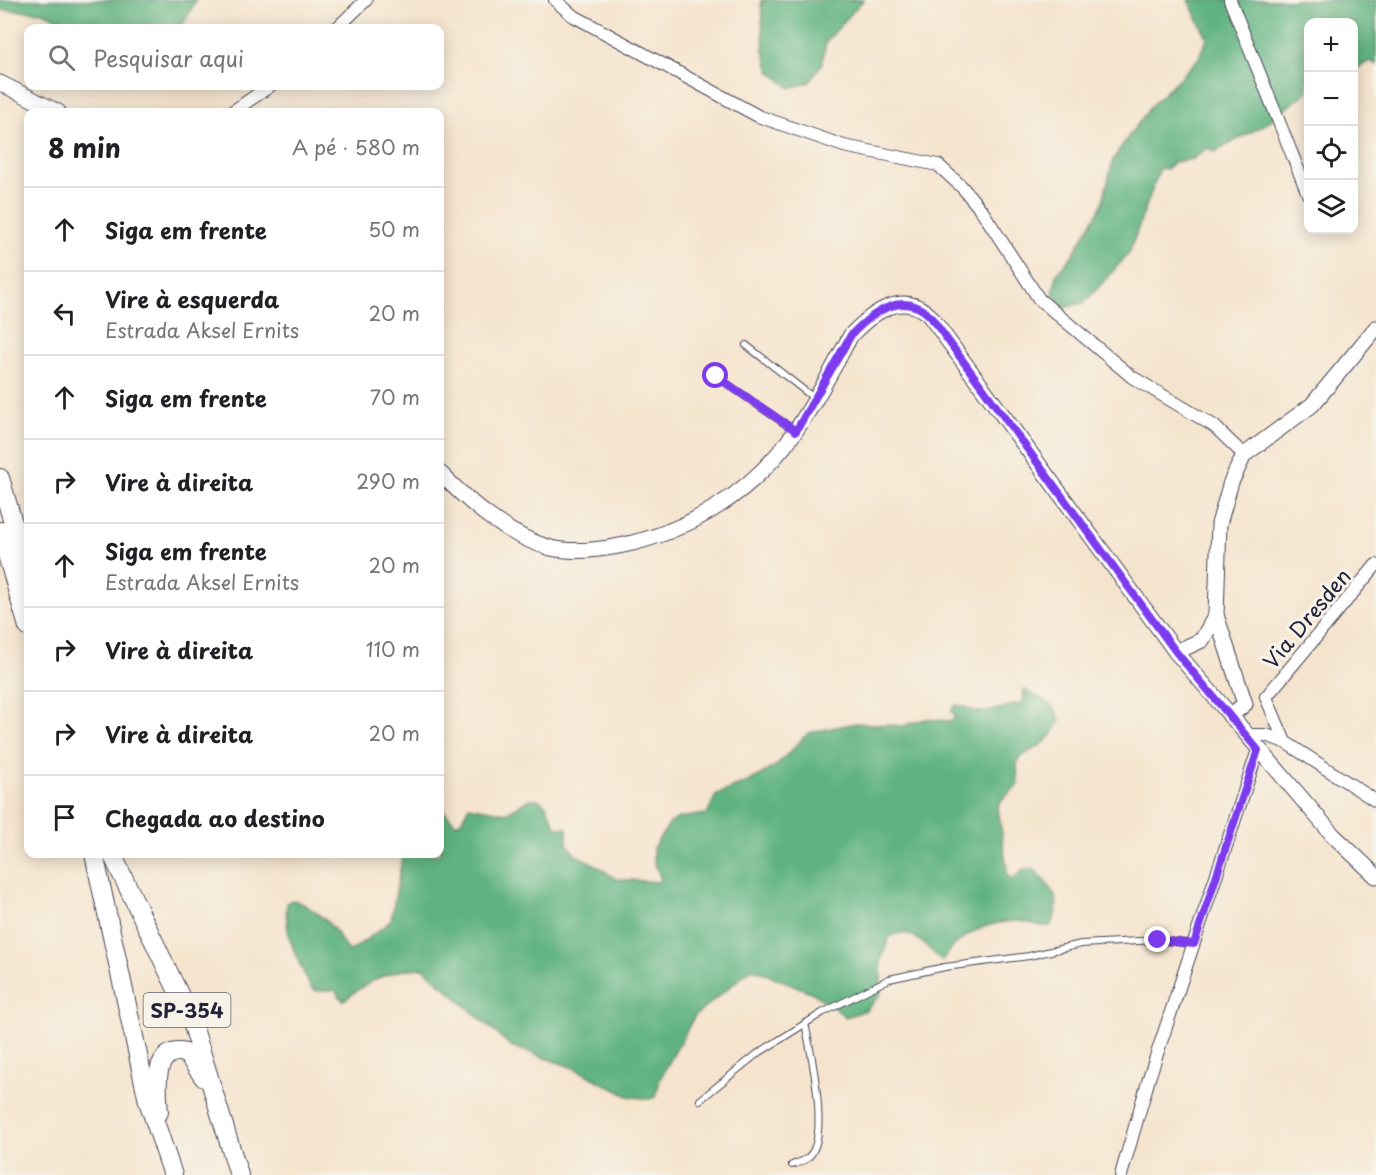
<!DOCTYPE html>
<html lang="pt">
<head>
<meta charset="utf-8">
<style>
	:root { --surface:#fff; --page:#f6f6f6; --text:#202124; --muted:#757577; --line:#e0e0e0 }
	body { margin:0; font-family:"Playpen Sans",sans-serif; background:var(--page); color:var(--text) }
	.controls { position:absolute; right:18px; top:18px; display:grid; overflow:hidden; border-radius:12px; box-shadow:0 3px 15px #0003 }
	.controls button { width:54px; height:54px; display:grid; place-items:center; padding:0; border:0; border-bottom:2px solid var(--line); background:var(--surface); color:var(--text); font:30px sans-serif }
	.stop { position:absolute; width:18px; height:18px; margin:-14px; border:4px solid #7c3aed; border-radius:50%; background:#fff }
	.stop.end { background:#7c3aed; border-color:#fff; box-shadow:0 2px 6px #0008 }
	.list { margin:0; padding:0; list-style:none }
	h2 { display:flex; justify-content:space-between; align-items:center; height:78px; margin:0; padding:0 24px; font-size:26px }
	h2 small { font-size:20px; font-weight:400; color:var(--muted) }
	.list li { display:grid; grid-template-columns:39px 1fr auto; gap:18px; align-items:center; box-sizing:border-box; height:84px; padding:0 24px; border-top:2px solid var(--line) }
	.list b { display:block; font-size:22px; white-space:nowrap }
	.list p { margin:0; font-size:20px; white-space:nowrap; color:var(--muted) }
	.list em { font-size:20px; font-style:normal; color:var(--muted) }
	.icon { flex:none; width:33px; height:33px; fill:none; stroke:currentColor; stroke-width:2; stroke-linecap:round; stroke-linejoin:round }
	.map { position:relative; flex:none; width:1376px; height:1175px; overflow:hidden }
	.search { position:absolute; background:var(--surface); box-shadow:0 3px 15px #0003; left:24px; top:24px; width:420px; height:66px; display:flex; align-items:center; gap:15px; box-sizing:border-box; padding:0 21px; border-radius:12px; color:var(--muted); font-size:22px }
	.panel { position:absolute; background:var(--surface); box-shadow:0 3px 15px #0003; left:24px; top:108px; width:420px; height:750px; border-radius:12px }
	.map>svg:first-child { display:block }
	.forest { fill:#61b380; stroke:#426a5e; stroke-width:1.5 }
	.lines { fill:none; stroke-linecap:round; stroke-linejoin:round }
	.service-casing { stroke:#423f51; stroke-width:8 }
	.minor-casing { stroke:#423f51; stroke-width:14 }
	.tertiary-casing { stroke:#423f51; stroke-width:17 }
	.primary-casing { stroke:#423f51; stroke-width:20 }
	.service { stroke:#fff; stroke-width:6 }
	.minor { stroke:#fff; stroke-width:12 }
	.tertiary { stroke:#fff; stroke-width:15 }
	.primary { stroke:#fff; stroke-width:18 }
	.route { stroke:#7c3aed; stroke-width:8 }
	.labels { text-anchor:middle; dominant-baseline:central; stroke-width:6; stroke-linejoin:round; paint-order:stroke }
	.shield { fill:#f7f3e8; stroke:#62616f; stroke-width:1.5 }
	.shield-label { font-size:20px; font-weight:bold; fill:#22223b }
	.street-label { font-size:21px; fill:#22223b; stroke:#f7f3e8 }
</style>
</head>
<body>
<div class="map">
<svg width="1376" height="1175" viewBox="0 0 1376 1175">
	<rect width="100%" height="100%" fill="#f7f3e8"/>
	<filter id="ink" filterUnits="userSpaceOnUse"><feTurbulence type="fractalNoise" baseFrequency=".0167" numOctaves="2"/><feDisplacementMap in="SourceGraphic" scale="12" xChannelSelector="R" yChannelSelector="G"/><feConvolveMatrix kernelMatrix="1 2 1 2 8 2 1 2 1" color-interpolation-filters="sRGB"/></filter>
	<filter id="wash" filterUnits="userSpaceOnUse"><feTurbulence type="fractalNoise" baseFrequency=".008" numOctaves="4" result="noise"/><feDisplacementMap in="SourceGraphic" scale="24" xChannelSelector="R" yChannelSelector="G"/><feGaussianBlur stdDeviation="1.35" result="paint"/><feColorMatrix in="noise" values="0 0 0 0 0 0 0 0 0 0 0 0 0 0 0 0 0 1.4 0 .05"/><feComposite in="paint" operator="in"/></filter>
	<g filter="url(#wash)">
		<rect width="100%" height="100%" fill="#f5e4cd"/>
		<g class="forest">
			<polygon points="0,0 196,0 181,28 78,28 43,12 0,10"/>
			<polygon points="761,0 863,0 826,42 822,63 810,82 790,88 770,71 764,51"/>
			<polygon points="1188,0 1376,0 1376,65 1370,61 1354,70 1354,22 1308,22 1308,91 1264,125 1215,152 1207,148 1193,159 1173,162 1167,169 1160,168 1129,253 1085,302 1064,308 1053,294 1057,273 1072,256 1102,205 1113,160 1123,144 1151,106 1198,59 1207,38"/>
			<path d="M1024,690C1038,697 1056,704 1060,720L1052,735L1041,745L1020,757L1017,764L1018,786L1002,799L998,807L1008,877L1013,879L1023,870L1033,868C1051,888 1066,899 1050,926C1038,928 1029,921 1017,921C987,921 957,936 942,961C927,948 912,925 890,936L881,959V994L866,1010L846,1017L813,993L752,968L694,1017L660,1079L656,1097L649,1099L628,1096L574,1068L511,1046L423,968C391,969 368,981 343,1001L335,990L316,991L311,988C298,960 283,935 287,903L292,900C307,903 327,920 336,932C341,939 343,948 351,951C364,940 380,932 391,920L403,854H440V807L456,824L461,821L469,806L506,813L530,799H538L546,805L557,828H567V843L575,855L596,865L616,879L658,882L661,879L653,860V848L670,823L679,818L707,814L716,795L752,780L777,765L808,733L856,723L903,726L925,719L950,721L956,716L951,711L956,705C966,705 970,711 979,712C990,714 1010,704 1023,703Z"/>
		</g>
	</g>
	<g filter="url(#ink)">
		<g class="lines">
			<defs>
				<g id="service">
					<polyline points="746,345 815,399"/>
					<polyline points="716,376 795,431"/>
					<polyline points="700,1100 757,1054 822,1013 889,979 945,967 1029,956 1081,944 1158,940 1193,944"/>
					<path d="M792,1165C801,1162 810,1159 814,1149C826,1123 811,1052 805,1023"/>
				</g>
				<g id="minor">
					<polyline points="555,0 572,15 758,116 844,146 938,165 962,187 982,211 1039,299 1132,377 1214,426 1244,455"/>
					<polyline points="1230,0 1308,194"/>
					<polyline points="337,28 366,0"/>
					<polyline points="232,112 270,86"/>
					<polyline points="1266,697 1376,565"/>
					<polyline points="1246,735 1266,735 1285,742 1266,697"/>
					<polyline points="1285,742 1376,801"/>
					<polyline points="1121,1175 1150,1075 1258,750"/>
				</g>
				<g id="tertiary">
					<polyline points="0,83 58,112"/>
					<path d="M440,473C471,504 507,536 551,548C573,553 598,550 619,546C689,532 753,492 794,433C816,402 833,368 851,335C872,313 903,289 930,316L1176,652L1333,835L1376,876"/>
					<polyline points="1176,652 1202,640 1216,615"/>
					<polyline points="1230,716 1245,704 1216,615 1219,524 1231,482 1244,455 1312,405 1376,328"/>
				</g>
				<g id="primary">
					<polyline points="0,478 28,574"/>
					<polyline points="0,531 28,627"/>
					<polyline points="94,854 148,1101 173,1175"/>
					<polyline points="112,854 191,1019 239,1175"/>
					<path d="M159,1112C157,1090 152,1045 186,1053L204,1078"/>
				</g>
			</defs>
			<use href="#service" class="service-casing"/>
			<use href="#minor" class="minor-casing"/>
			<use href="#tertiary" class="tertiary-casing"/>
			<use href="#primary" class="primary-casing"/>
			<use href="#service" class="service"/>
			<use href="#minor" class="minor"/>
			<use href="#tertiary" class="tertiary"/>
			<use href="#primary" class="primary"/>
		</g>
	</g>
	<g class="lines" filter="url(#ink)">
		<path class="route" d="M716,376L796,431L851,335C872,313 903,289 930,316L1176,652L1258,750L1194,944L1158,940"/>
	</g>
	<g class="labels">
		<rect class="shield" x="143.5" y="993" width="87" height="34" rx="4.5"/>
		<g class="shield-label">
			<text x="187" y="1010">SP-354</text>
		</g>
		<g class="street-label">
			<text transform="translate(1306 618) rotate(-50)">Via Dresden</text>
		</g>
	</g>
</svg>
<div class="controls">
<button>+</button>
<button>−</button>
<button><svg class="icon" aria-label="locate" viewBox="0 0 24 24"><circle cx="12" cy="12" r="6"/><path d="M12 2v4M12 18v4M2 12h4M18 12h4"/></svg></button>
<button><svg class="icon" aria-label="layers" viewBox="0 0 24 24"><path d="M12 4l9 5-9 5-9-5zM3 14l9 5 9-5"/></svg></button>
</div>
<div class="stop" style="left:716px;top:376px"></div>
<div class="stop end" style="left:1158px;top:940px"></div>
<div class="search"><svg class="icon" aria-label="search" viewBox="0 0 24 24"><circle cx="10" cy="10" r="6"/><path d="M15 15l6 6"/></svg>Pesquisar aqui</div>
<section class="panel">
<h2>8 min<small>A pé · 580 m</small></h2>
<ul class="list">
<li><svg class="icon" aria-label="ahead" viewBox="0 0 24 24"><path d="M12 20V5M6 11l6-6 6 6"/></svg><div><b>Siga em frente</b></div><em>50 m</em></li>
<li><svg class="icon" aria-label="left" viewBox="0 0 24 24"><path d="M17 20v-9H6M10 6l-5 5 5 5"/></svg><div><b>Vire à esquerda</b><p>Estrada Aksel Ernits</p></div><em>20 m</em></li>
<li><svg class="icon" aria-label="ahead" viewBox="0 0 24 24"><path d="M12 20V5M6 11l6-6 6 6"/></svg><div><b>Siga em frente</b></div><em>70 m</em></li>
<li><svg class="icon" aria-label="right" viewBox="0 0 24 24"><path d="M7 20v-9h11M14 6l5 5-5 5"/></svg><div><b>Vire à direita</b></div><em>290 m</em></li>
<li><svg class="icon" aria-label="ahead" viewBox="0 0 24 24"><path d="M12 20V5M6 11l6-6 6 6"/></svg><div><b>Siga em frente</b><p>Estrada Aksel Ernits</p></div><em>20 m</em></li>
<li><svg class="icon" aria-label="right" viewBox="0 0 24 24"><path d="M7 20v-9h11M14 6l5 5-5 5"/></svg><div><b>Vire à direita</b></div><em>110 m</em></li>
<li><svg class="icon" aria-label="right" viewBox="0 0 24 24"><path d="M7 20v-9h11M14 6l5 5-5 5"/></svg><div><b>Vire à direita</b></div><em>20 m</em></li>
<li><svg class="icon" aria-label="arrive" viewBox="0 0 24 24"><path d="M6 21V4h12l-3 4 3 4H6"/></svg><div><b>Chegada ao destino</b></div></li>
</ul>
</section>
</div>
</body>
</html>
